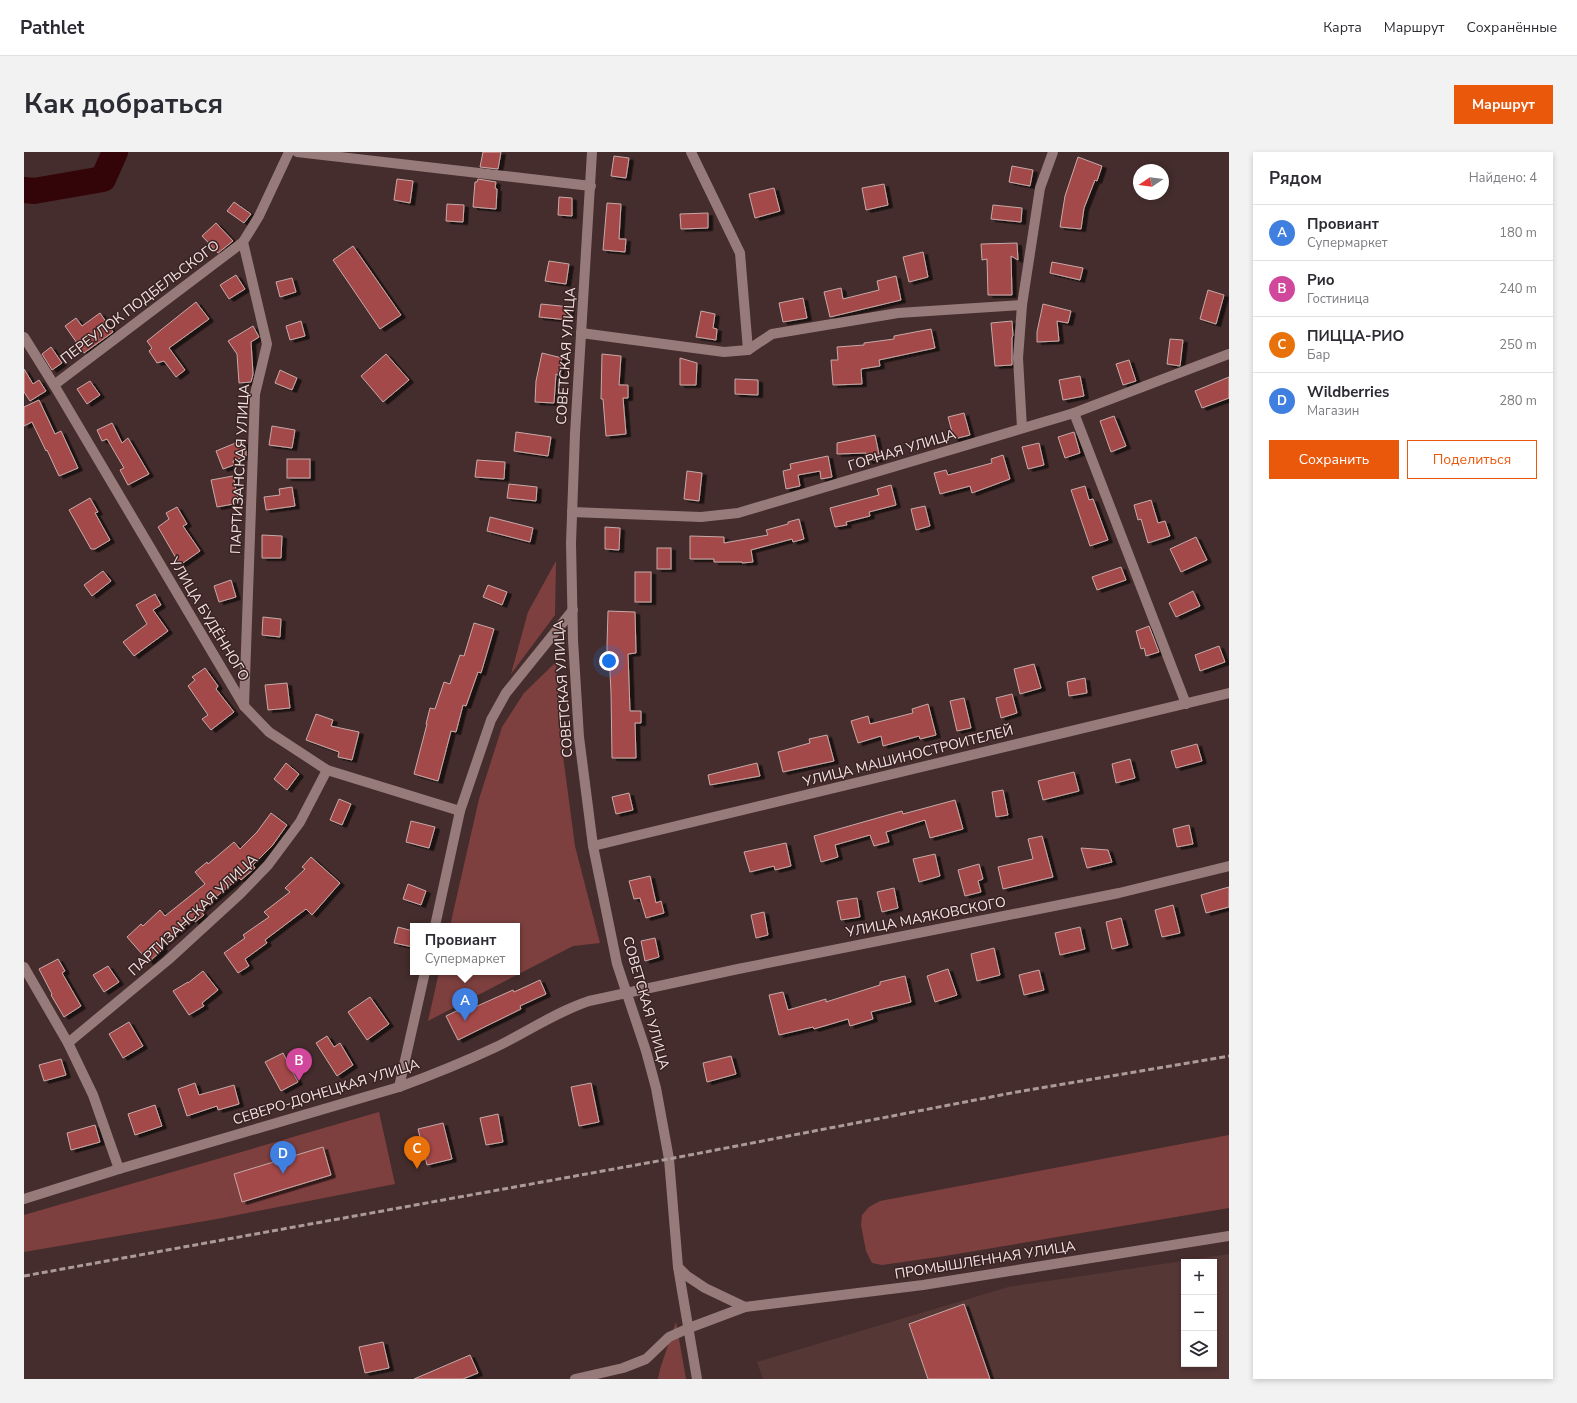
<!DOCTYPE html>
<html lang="ru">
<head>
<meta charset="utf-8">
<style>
	:root { --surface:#fff; --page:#f2f2f3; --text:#2b2b33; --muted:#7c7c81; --line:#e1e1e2; --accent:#ea580c }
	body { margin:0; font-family:"Nunito Sans",sans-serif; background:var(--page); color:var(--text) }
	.controls { position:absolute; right:12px; bottom:12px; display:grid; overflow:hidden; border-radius:0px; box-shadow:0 2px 6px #0003 }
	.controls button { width:36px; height:36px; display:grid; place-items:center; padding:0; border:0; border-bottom:1px solid var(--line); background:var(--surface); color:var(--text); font:20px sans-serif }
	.compass { position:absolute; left:1109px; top:12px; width:36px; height:36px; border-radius:50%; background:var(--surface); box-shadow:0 2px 6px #0003; rotate:257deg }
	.you { position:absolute; left:585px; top:509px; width:14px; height:14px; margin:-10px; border:3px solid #fff; border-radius:50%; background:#1a73e8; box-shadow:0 0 0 6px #1a73e833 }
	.badge { display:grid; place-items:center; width:26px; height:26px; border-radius:50%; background:var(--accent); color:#fff; font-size:13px; font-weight:700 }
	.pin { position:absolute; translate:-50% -33px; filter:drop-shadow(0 1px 2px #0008) }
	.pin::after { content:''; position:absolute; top:21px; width:14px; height:12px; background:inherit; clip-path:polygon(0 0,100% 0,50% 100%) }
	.popup { position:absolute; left:386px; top:771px; width:110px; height:52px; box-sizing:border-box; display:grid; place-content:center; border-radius:0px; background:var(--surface); filter:drop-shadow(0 1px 3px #0005); font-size:13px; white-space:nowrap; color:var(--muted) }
	.popup b { font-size:15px; color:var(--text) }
	.popup::after { content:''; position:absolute; left:50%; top:100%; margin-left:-8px; border:8px solid transparent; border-top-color:var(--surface) }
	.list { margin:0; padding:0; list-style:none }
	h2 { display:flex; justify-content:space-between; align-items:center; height:52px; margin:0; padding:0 16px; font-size:17px }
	h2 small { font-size:13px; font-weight:400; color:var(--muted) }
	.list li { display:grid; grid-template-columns:26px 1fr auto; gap:12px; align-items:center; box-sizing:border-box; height:56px; padding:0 16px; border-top:1px solid var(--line) }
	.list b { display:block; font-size:15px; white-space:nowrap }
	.list p { margin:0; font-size:13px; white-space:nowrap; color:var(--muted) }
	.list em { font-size:13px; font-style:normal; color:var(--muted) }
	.actions { display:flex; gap:8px; padding:12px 16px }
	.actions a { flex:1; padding:9px 0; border:1px solid var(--accent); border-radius:0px; text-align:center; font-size:14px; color:var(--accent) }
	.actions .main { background:var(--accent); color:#fff }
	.icon { flex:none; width:22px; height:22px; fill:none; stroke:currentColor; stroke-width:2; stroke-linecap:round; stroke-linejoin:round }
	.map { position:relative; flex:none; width:1205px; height:1227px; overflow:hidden; border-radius:0px }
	header { display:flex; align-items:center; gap:24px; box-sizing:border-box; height:56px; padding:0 20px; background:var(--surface); border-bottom:1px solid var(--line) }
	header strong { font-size:19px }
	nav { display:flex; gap:22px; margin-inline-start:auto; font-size:14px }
	.intro { display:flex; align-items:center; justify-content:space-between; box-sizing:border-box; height:96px; padding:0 24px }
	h1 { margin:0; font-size:28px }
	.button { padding:10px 18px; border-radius:0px; background:var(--accent); color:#fff; font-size:14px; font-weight:700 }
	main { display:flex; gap:24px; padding:0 24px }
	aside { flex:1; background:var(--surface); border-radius:0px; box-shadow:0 2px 6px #0003 }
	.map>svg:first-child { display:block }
	.built { fill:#553736; fill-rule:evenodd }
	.green { fill:#7d403f }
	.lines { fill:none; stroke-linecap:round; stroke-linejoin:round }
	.river { stroke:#330508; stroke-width:26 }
	.building { fill:#a34848; stroke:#c7aaa8; filter:url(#shadow) }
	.street { stroke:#977b7a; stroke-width:10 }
	.secondary { stroke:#977b7a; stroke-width:10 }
	.rail { stroke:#ac9a99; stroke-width:3; stroke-dasharray:6 3; stroke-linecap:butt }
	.labels { text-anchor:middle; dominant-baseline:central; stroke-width:3; stroke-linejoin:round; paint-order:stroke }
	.street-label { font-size:14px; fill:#f3e4e3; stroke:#3a2322 }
</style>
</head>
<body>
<header>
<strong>Pathlet</strong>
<nav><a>Карта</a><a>Маршрут</a><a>Сохранённые</a></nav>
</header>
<div class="intro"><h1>Как добраться</h1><a class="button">Маршрут</a></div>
<main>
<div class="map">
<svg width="1205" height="1227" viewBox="0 0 1205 1227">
	<defs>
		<filter id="shadow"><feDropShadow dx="4.5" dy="2.5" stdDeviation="0" flood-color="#0009"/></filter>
	</defs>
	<rect width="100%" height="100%" fill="#442d2c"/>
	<path class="built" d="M1205,1102V1227H739L733,1210L984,1135ZM1160,1110H1190V1212H1160Z"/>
	<g class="green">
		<polygon points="532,409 531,463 487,522 504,460"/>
		<polygon points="532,510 537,589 551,694 576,791 549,794 404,869 415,820 493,820 493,774 426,774 455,647 478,575 500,541"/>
		<polygon points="355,960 371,1032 193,1067 0,1100 0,1063"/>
		<polygon points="1205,983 1205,1056 921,1104 858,1113 848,1111 842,1099 837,1073 838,1063 845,1055 856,1049"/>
		<polygon points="652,1170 662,1227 634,1227 636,1217"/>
	</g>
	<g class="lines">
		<polyline class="river" points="0,38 10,39 79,27 91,0"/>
	</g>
	<g class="building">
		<polygon points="459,0 477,0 474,17 456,15"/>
		<polygon points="590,4 605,6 602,26 587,24"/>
		<polygon points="1054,5 1078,14 1073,29 1071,28 1060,56 1057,77 1036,75 1041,44"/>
		<polygon points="988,14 1009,18 1006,34 985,30"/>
		<polygon points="373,27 389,29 386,51 370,48"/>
		<polygon points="454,27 472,30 471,36 473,37 472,57 449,55 451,30 453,30"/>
		<polygon points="860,32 864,53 842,58 838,36"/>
		<polygon points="750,36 756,59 731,66 725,42"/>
		<polygon points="535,45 548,46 548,64 534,63"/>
		<polygon points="210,50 227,62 220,71 203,59"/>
		<polygon points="583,51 597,52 595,87 602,87 601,100 579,98"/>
		<polygon points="423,52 440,53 439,70 422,69"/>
		<polygon points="969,53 998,56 997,70 967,67"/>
		<polygon points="684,61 684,76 657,77 656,62"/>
		<polygon points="192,71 209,89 194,101 178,84"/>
		<polygon points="993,91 994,108 987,104 988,143 964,143 963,107 958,108 957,92"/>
		<polygon points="329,94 377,163 356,177 309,108"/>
		<polygon points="899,100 904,125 885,130 879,105"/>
		<polygon points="525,109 545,112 542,132 521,129"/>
		<polygon points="1028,110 1059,116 1056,128 1026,121"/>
		<polygon points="212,123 221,137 205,147 196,133"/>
		<polygon points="872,124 877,148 806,165 800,140 817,136 819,147 855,138 853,129"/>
		<polygon points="268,126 272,140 256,145 252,130"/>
		<polygon points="1184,138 1200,143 1192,172 1176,167"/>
		<polygon points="779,146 783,166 759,170 755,151"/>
		<polygon points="172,150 185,167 145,196 161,218 152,225 140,209 133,211 125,199 128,196 123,189"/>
		<polygon points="517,152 546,155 544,168 515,165"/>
		<polygon points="1019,152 1047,159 1044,171 1033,169 1035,189 1013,190 1013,180"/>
		<polygon points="677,159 691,162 689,176 693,177 692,188 672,185"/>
		<polygon points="76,161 89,180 60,201 41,174 52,166 58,174"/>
		<polygon points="277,169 281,184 266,188 262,174"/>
		<polygon points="988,169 989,184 988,185 988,213 971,214 967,171"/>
		<polygon points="229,174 235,185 227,190 229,222 227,230 215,231 213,202 204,189"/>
		<polygon points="907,177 911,196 855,208 856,214 837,217 838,232 809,233 807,208 814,208 813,195 840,193 840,191 870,187 870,184"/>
		<polygon points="1146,187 1159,188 1156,214 1143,212"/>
		<polygon points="27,195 38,211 28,218 18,202"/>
		<polygon points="518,201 538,206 534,223 532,222 530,251 511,250 512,229"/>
		<polygon points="362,202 385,228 359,250 337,224"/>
		<polygon points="578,202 597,204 595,233 604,233 604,246 599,246 602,282 582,284 579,247 577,247"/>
		<polygon points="656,206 673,211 672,233 656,233"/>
		<polygon points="1105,208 1112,229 1099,233 1092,212"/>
		<polygon points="0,217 9,232 15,228 22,239 6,249 0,240"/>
		<polygon points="256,218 273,226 268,238 251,231"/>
		<polygon points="1056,224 1060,244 1039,248 1035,228"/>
		<polygon points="1205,225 1205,246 1178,256 1171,239"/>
		<polygon points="711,227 734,228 734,243 711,242"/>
		<polygon points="66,229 76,243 63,252 53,237"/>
		<polygon points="15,248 31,282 37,279 54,316 35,324 23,298 22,299 8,270 0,274 0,255"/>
		<polygon points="940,261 946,283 930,287 924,265"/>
		<polygon points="1090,264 1102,294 1087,300 1076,269"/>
		<polygon points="88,271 98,291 104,286 125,322 104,333 96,318 100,316 83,287 78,289 73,278"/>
		<polygon points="248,274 271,278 268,296 245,293"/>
		<polygon points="492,280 527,285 524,304 490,299"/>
		<polygon points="1050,280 1056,301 1041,306 1034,285"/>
		<polygon points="851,283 856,307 844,309 842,301 813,302 813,291"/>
		<polygon points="214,290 219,290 222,299 222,304 209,309 210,313 199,317 192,299"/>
		<polygon points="1015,291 1020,313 1004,317 998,295"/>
		<polygon points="979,303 986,327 948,341 946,334 916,342 910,321 922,318 924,323 968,311 967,307"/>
		<polygon points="804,304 808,325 797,327 796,319 774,323 776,334 762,337 759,319 767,317 766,312"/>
		<rect x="263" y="307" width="23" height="19"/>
		<polygon points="453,308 481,310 480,327 451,325"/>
		<polygon points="663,319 678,321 675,349 660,347"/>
		<polygon points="209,324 215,351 193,355 187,328"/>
		<polygon points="485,332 513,335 512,349 483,346"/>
		<polygon points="867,333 872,353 845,360 846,364 822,370 823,373 811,375 806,356 855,343 853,337"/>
		<polygon points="1061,334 1065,348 1069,347 1084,388 1066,394 1047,338"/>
		<polygon points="268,335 271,354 242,358 240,345 256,343 255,337"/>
		<polygon points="66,346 74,360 71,361 86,388 71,397 67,397 45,358"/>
		<polygon points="1127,348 1134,371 1141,369 1146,384 1124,391 1117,367 1114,368 1110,353"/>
		<polygon points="901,354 906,374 892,378 887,357"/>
		<polygon points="153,355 163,372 159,374 176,399 156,413 134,375 145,367 142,361"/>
		<polygon points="466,365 509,376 506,390 463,379"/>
		<polygon points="775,367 780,387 769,390 768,387 727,398 729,410 718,411 718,410 690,410 690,407 666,407 666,384 700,385 700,391 744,383 742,378 764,372 764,370"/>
		<polygon points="581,375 596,376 595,398 581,397"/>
		<polygon points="238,383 258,384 257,406 238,406"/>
		<polygon points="1172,385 1183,408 1157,420 1146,397"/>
		<rect x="633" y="396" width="14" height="21"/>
		<polygon points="1097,415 1102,428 1073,438 1068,425"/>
		<polygon points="79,419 87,429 68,444 60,433"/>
		<rect x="611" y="420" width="16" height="30"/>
		<polygon points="207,428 212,445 195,450 190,434"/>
		<polygon points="464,433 483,440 478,453 459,445"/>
		<polygon points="1169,439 1176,454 1152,465 1145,451"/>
		<polygon points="131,442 137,453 129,458 144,479 110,504 99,490 123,472 112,453"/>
		<polygon points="584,459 611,460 612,501 604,502 606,559 617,559 617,571 611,571 612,606 588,606 587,540 585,502 583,502 583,493"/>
		<polygon points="239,465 257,467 256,485 238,483"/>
		<polygon points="450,471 470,477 457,521 454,520 442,554 439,553 432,580 427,579 414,629 390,622 403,572 402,572 406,556 411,557 420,530 426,532 436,503 440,504"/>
		<polygon points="1125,474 1135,500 1122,504 1120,496 1117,497 1112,479"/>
		<polygon points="1195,494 1201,510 1176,519 1171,503"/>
		<polygon points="1010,512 1017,536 996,542 990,517"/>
		<polygon points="181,516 194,534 192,537 210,560 187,578 178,567 184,563 164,534 171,528 168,525"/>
		<polygon points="1061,526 1063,541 1045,544 1043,530"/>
		<polygon points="263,531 266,556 244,558 241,533"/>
		<polygon points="988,542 993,561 977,566 972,546"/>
		<polygon points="940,546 947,576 933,579 926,549"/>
		<polygon points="904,552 912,583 896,587 895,584 859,594 857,584 834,591 827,569 844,564 846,572 889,561 888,557"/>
		<polygon points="292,562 309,568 307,574 335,580 328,608 314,605 315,600 282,588"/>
		<polygon points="803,583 810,609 759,620 754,600 786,591 785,587"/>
		<polygon points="1173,592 1178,609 1152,616 1147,599"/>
		<polygon points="1106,607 1111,626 1092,631 1088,612"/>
		<polygon points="262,611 275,622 263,638 250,627"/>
		<polygon points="733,611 736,624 686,633 684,623"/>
		<polygon points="1050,620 1055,639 1019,648 1014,629"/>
		<polygon points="979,638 984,663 972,665 968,640"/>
		<polygon points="605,641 609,658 592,662 588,645"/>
		<polygon points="315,647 327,652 318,673 306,668"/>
		<polygon points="931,648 939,677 906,686 901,668 862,680 865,690 850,694 846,683 811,693 814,705 797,710 790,684 878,659 879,662"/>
		<polygon points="247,661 263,673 248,694 229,713 231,716 217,728 215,726 176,758 180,763 171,770 168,767 137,794 139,797 125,810 103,785 117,772 119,774 136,758 141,764 181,732 171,720 183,710 184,712 210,690 216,697 233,680"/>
		<polygon points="387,669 411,675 405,696 382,690"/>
		<polygon points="1165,673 1169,692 1153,695 1149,677"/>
		<polygon points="1018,684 1029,725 979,737 974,715 1009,707 1004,687"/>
		<polygon points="762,691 767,714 751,718 750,714 726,720 720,700"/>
		<polygon points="1057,696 1084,698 1088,710 1063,716"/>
		<polygon points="911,702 916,724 895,730 889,707"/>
		<polygon points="287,705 316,731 288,763 282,757 241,788 243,791 221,807 225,814 214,821 200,801 221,786 219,783 245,765 240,760 266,740 261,736 281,717 278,715"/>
		<polygon points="955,712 959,727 954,729 957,740 941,744 934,718"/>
		<polygon points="626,724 632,751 637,749 640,761 622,766 616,746 610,747 605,729"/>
		<polygon points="384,732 402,739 397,753 379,747"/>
		<polygon points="1205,735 1205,755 1182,761 1177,743"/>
		<polygon points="870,736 874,756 858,760 853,740"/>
		<polygon points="833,746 836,765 817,768 813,749"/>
		<polygon points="1149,753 1156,781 1138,785 1131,758"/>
		<polygon points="740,760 744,783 732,786 727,763"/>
		<polygon points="1097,766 1104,793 1088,797 1082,770"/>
		<polygon points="374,775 389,779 389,795 370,791"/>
		<polygon points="1056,775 1061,797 1036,803 1031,781"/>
		<polygon points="631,786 635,805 621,809 617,789"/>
		<polygon points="970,796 976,823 953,829 947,802"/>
		<polygon points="34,807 41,819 38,821 57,854 40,865 27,843 28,842 15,817"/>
		<polygon points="84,814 95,830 80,840 69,823"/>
		<polygon points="924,817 933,843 911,850 903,824"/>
		<polygon points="1015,818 1020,838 1000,843 995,823"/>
		<polygon points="179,819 194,838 178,851 180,854 165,863 149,839 164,830 164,831"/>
		<polygon points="881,824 887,850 847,860 849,867 826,874 824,867 790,877 789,875 755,883 745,843 759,840 764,858 802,847 802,850 856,833 856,830"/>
		<polygon points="516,828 522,842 496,854 497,857 434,888 422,864 449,851 451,855 489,838 490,840"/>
		<polygon points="346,845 365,872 343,888 324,860"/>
		<polygon points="105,870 119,894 99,906 85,882"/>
		<polygon points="303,884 310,895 316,891 329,913 313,924 292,891"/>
		<polygon points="259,901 274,930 257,939 241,910"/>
		<polygon points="707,904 712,922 683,930 679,911"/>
		<polygon points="37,907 42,923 20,929 15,913"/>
		<polygon points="171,931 175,943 210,933 215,952 194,958 193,954 163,964 154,937"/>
		<polygon points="567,931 575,970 555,974 547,935"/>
		<polygon points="131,953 138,974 111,983 104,962"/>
		<polygon points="474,962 479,990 462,993 456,966"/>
		<polygon points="419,971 428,1007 403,1013 394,977"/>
		<polygon points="71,973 76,990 47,998 43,981"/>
		<polygon points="299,995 307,1023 218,1050 210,1022"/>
		<polygon points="940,1152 966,1227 904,1227 885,1172"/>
		<polygon points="359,1190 365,1216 341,1221 335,1195"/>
		<polygon points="446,1203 454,1221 439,1227 390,1227"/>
	</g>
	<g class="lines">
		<g class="street">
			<polyline points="273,0 567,34"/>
			<polyline points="667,0 716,101 724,198"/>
			<polyline points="557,181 700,200 724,198 748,182 874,161 998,153"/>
			<polyline points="0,185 30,233 220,554 245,580 303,618 436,659"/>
			<polyline points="30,233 219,90"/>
			<polyline points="1050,261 1162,552"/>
			<polyline points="998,276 994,206 998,153 1016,36 1029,0"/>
			<polyline points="548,360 677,365 714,361 1050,261 1205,202"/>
			<polyline points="220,554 231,242 243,192 219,90 235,64 265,0"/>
			<polyline points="569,694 1205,541"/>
			<polyline points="411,774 436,659 467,568 482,541 549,458"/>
			<polyline points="0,815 44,891 69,943 95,1017"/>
			<polyline points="44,891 144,808 216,742 244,713 276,670 303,618"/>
			<polyline points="375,935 401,820"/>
			<polyline points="654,1115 673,1227"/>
			<polyline points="551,1227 599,1216 622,1207 645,1185 665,1176 721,1155"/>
		</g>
		<g class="secondary">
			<polyline points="568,0 551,282 547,391 549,488 555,585 569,694 593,812 622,899 632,936 645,1007 654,1115 663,1124 681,1136 721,1155 899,1133 1205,1084"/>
			<path d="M0,1047L95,1017L375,935C408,923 440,910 472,895C503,880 532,860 565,849L714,817L1095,741L1205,714"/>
		</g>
		<polyline class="rail" points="0,1124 645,1007 998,939 1205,904"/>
	</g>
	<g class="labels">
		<g class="street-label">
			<text transform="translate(116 150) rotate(-37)">ПЕРЕУЛОК ПОДБЕЛЬСКОГО</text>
			<text transform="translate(542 204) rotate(-86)">СОВЕТСКАЯ УЛИЦА</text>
			<text transform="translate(878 298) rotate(-17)">ГОРНАЯ УЛИЦА</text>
			<text transform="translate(216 317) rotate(-87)">ПАРТИЗАНСКАЯ УЛИЦА</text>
			<text transform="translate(185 467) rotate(59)">УЛИЦА БУДЁННОГО</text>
			<text transform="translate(539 537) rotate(-94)">СОВЕТСКАЯ УЛИЦА</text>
			<text transform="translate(884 604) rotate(-14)">УЛИЦА МАШИНОСТРОИТЕЛЕЙ</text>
			<text transform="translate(169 763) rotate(-43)">ПАРТИЗАНСКАЯ УЛИЦА</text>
			<text transform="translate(902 765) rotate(-11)">УЛИЦА МАЯКОВСКОГО</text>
			<text transform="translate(622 851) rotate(74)">СОВЕТСКАЯ УЛИЦА</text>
			<text transform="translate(302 940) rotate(-17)">СЕВЕРО-ДОНЕЦКАЯ УЛИЦА</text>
			<text transform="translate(961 1108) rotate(-9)">ПРОМЫШЛЕННАЯ УЛИЦА</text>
		</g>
	</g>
</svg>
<div class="controls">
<button>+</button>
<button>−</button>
<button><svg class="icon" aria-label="layers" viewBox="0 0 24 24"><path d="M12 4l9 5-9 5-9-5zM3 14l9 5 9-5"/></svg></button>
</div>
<svg class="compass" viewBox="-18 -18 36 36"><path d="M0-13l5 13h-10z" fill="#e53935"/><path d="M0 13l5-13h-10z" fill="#7c7c81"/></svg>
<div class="you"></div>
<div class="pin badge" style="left:441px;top:869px;background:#3f7fe0">A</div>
<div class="popup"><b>Провиант</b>Супермаркет</div>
<div class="pin badge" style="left:275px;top:929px;background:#d1479c">B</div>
<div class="pin badge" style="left:393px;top:1017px;background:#e8710a">C</div>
<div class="pin badge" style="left:259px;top:1022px;background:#3f7fe0">D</div>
</div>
<aside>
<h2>Рядом<small>Найдено: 4</small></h2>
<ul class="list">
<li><span class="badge" style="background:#3f7fe0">A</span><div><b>Провиант</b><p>Супермаркет</p></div><em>180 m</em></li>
<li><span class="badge" style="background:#d1479c">B</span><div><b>Рио</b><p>Гостиница</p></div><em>240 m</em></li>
<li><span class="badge" style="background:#e8710a">C</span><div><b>ПИЦЦА-РИО</b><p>Бар</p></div><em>250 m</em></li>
<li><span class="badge" style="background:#3f7fe0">D</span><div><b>Wildberries</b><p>Магазин</p></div><em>280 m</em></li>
</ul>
<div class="actions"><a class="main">Сохранить</a><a>Поделиться</a></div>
</aside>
</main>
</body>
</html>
